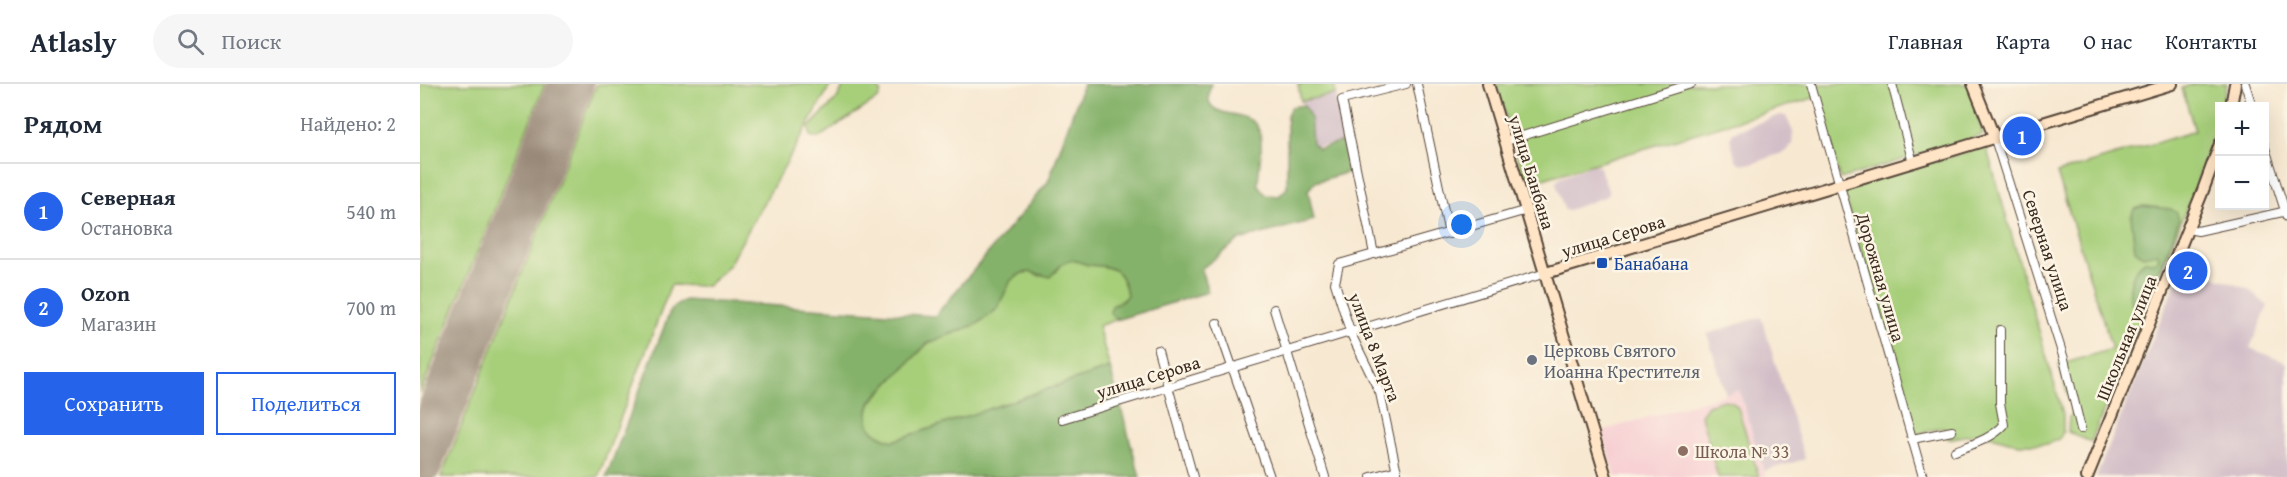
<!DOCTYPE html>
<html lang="ru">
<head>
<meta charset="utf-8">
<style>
	:root { --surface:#fff; --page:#f6f6f7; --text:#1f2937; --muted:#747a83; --line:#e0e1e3; --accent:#2563eb }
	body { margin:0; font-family:"Gentium Book Plus",serif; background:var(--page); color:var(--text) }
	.controls { position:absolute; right:18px; top:18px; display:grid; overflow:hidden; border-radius:0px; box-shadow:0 6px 24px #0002 }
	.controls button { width:54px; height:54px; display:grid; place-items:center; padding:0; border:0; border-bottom:2px solid var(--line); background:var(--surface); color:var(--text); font:30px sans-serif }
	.you { position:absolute; left:1042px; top:141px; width:21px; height:21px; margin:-15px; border:4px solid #fff; border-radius:50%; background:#1a73e8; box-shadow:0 0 0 9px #1a73e833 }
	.badge { display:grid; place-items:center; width:39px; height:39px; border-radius:50%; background:var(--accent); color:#fff; font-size:20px; font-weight:700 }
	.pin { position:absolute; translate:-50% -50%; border:3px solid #fff; box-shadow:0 2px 6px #0006 }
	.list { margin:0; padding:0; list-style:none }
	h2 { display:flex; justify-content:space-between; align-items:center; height:78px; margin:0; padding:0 24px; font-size:26px }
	h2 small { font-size:20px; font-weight:400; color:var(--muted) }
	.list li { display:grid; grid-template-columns:39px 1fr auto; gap:18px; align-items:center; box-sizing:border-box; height:96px; padding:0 24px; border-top:2px solid var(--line) }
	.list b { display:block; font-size:22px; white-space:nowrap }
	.list p { margin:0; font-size:20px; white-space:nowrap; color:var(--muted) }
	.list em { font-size:20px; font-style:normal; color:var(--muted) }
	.actions { display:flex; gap:12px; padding:18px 24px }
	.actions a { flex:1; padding:14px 0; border:2px solid var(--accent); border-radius:0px; text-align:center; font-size:21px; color:var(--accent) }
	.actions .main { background:var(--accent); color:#fff }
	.icon { flex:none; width:33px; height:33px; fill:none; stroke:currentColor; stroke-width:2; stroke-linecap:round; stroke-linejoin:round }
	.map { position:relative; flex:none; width:1867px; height:393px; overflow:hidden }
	header { display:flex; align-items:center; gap:36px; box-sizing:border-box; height:84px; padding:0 30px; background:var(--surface); border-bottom:2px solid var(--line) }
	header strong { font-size:28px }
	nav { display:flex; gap:33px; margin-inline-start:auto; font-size:21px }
	.search { width:420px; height:54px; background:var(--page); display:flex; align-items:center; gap:15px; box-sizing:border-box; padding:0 21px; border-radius:33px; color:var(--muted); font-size:22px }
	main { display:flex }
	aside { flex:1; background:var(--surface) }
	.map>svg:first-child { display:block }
	.built { fill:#f7cfd3 }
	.industrial { fill:#d2bdc7 }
	.green { fill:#a7cf7a; stroke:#717c4c; stroke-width:1.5 }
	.forest { fill:#85b26a; stroke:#606e44; stroke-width:1.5 }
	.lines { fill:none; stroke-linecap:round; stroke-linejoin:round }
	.runway { stroke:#998978; stroke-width:46 }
	.street-casing { stroke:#574639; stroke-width:10 }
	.secondary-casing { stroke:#574639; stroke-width:14 }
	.street { stroke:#fff; stroke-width:8 }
	.secondary { stroke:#ffe4c6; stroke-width:10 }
	.transit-dot { fill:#1a4fb4; stroke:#fcf5e5; stroke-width:2 }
	.worship-dot { fill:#6b7280; stroke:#fcf5e5; stroke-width:2 }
	.education-dot { fill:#8d6e63; stroke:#fcf5e5; stroke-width:2 }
	.labels { text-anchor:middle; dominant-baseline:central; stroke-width:5; stroke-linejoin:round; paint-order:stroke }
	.street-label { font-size:18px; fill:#3b2a1e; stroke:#fcf5e5 }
	.transit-label { font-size:18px; fill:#164399; stroke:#fcf5e5; text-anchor:start }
	.worship-label { font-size:18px; fill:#5b616d; stroke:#fcf5e5; text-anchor:start }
	.education-label { font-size:18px; fill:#785e54; stroke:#fcf5e5; text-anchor:start }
</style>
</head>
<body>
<header>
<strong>Atlasly</strong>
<div class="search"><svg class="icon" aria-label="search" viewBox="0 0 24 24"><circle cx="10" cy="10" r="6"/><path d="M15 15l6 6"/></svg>Поиск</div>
<nav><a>Главная</a><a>Карта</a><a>О нас</a><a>Контакты</a></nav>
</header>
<main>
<aside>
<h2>Рядом<small>Найдено: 2</small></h2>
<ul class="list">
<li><span class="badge">1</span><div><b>Северная</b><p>Остановка</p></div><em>540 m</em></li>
<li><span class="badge">2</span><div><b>Ozon</b><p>Магазин</p></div><em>700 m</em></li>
</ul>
<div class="actions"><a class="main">Сохранить</a><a>Поделиться</a></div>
</aside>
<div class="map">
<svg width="1867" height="393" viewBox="0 0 1867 393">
	<rect width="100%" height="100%" fill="#fcf5e5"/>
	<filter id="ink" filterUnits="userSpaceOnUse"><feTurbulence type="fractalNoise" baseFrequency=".0167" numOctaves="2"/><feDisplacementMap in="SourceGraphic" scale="12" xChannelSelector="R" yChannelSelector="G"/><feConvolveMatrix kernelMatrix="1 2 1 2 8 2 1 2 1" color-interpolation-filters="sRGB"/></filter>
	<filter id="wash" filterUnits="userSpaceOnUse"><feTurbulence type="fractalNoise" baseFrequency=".008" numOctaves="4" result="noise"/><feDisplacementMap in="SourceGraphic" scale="24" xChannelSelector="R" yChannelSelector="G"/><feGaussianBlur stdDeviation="1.35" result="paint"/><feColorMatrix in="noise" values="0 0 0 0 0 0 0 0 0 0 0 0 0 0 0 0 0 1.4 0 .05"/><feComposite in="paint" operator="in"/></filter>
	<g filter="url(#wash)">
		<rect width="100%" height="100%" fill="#f7e8d1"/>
		<polygon class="built" points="1319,306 1346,393 1196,393 1182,347"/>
		<g class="industrial">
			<polygon points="916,10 926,57 891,64 881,17"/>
			<polygon points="1360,31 1366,32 1373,48 1372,60 1367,67 1332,80 1319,79 1316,76 1310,55 1313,48"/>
			<polygon points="1173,81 1179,82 1189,109 1187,112 1146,127 1144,125 1136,99 1140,93"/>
			<polygon points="1763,181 1828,205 1848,222 1830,264 1867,279 1867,393 1676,393"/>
			<polygon points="1341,233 1385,375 1344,387 1319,306 1306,310 1287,250"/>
		</g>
		<g class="green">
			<polygon points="1,0 125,0 0,310 0,3"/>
			<polygon points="177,0 411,0 308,182 287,202 251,201 178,393 21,393"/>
			<polygon points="425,0 455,0 461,8 459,14 398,54 390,52 389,43 416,16"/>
			<polygon points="878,0 914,0 916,10 881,17"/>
			<polygon points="1076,0 1549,0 1563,51 1420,95 1397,13 1106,100"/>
			<polygon points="1774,0 1807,0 1797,40 1774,106 1671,358 1648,348 1649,333 1652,331 1652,326 1639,281 1692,265 1637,89 1775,47 1762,4"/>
			<polygon points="1566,62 1643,330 1643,348 1639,355 1627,360 1599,360 1561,349 1528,355 1524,343 1494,351 1423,105"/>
			<path d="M650,176C656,176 663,180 669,181C693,182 703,186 707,211L703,216L692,222V232L699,235L678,242L690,284L473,357C451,350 442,342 451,318L508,259L557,240L577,225L591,196L602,189L611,188L620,192L636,188L642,180Z"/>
			<polygon points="1304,316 1312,318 1318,324 1339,393 1298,393 1281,331 1288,321"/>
		</g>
		<g class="forest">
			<path d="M663,0H791C777,41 827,21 838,44C845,60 838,84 838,101L846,111L859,112L867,104V31L871,23L884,21L890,32L892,59L898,65L922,58L929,88L895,98L888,106L894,136L819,156L781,185L788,208L699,235L692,232L690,228L692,222L703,216L707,211C703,185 693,182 669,181C663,180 657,176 650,176L642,180L630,193L611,188L602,189L591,196L577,225L557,240L508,259L451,317C442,342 451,350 473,357L690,284L720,393H186L251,225L265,216L515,232L628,98Z"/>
			<path d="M1723,122L1751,125L1757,129L1759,136L1742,181L1731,195L1719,219L1711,220C1707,206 1712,184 1725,177L1734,178L1738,176L1739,172L1737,169L1723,172L1715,166L1711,133L1714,125Z"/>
		</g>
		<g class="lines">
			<polyline class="runway" points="0,378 151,0"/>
		</g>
	</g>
	<g filter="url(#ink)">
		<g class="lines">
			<defs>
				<g id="street">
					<polyline points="997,0 1029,150"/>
					<polyline points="1391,0 1503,393"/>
					<polyline points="1472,0 1493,79"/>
					<polyline points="1825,0 1832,22"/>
					<polyline points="1575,55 1644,275 1661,345"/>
					<polyline points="1086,57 1271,0"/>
					<polyline points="1844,61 1867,133"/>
					<polyline points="1768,145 1778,147 1867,127"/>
					<polyline points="954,170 922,16 986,0"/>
					<polyline points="854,225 905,393"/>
					<polyline points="797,239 850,393"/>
					<polyline points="738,266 773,393"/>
					<polyline points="642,335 1126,189"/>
					<polyline points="1492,355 1532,347"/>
					<path d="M1535,367C1553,360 1571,355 1584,341L1580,319V246"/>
					<polyline points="951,393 977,386"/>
					<polyline points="978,393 960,309 931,250 915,199 919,180 1107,126"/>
				</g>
				<g id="secondary">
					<polyline points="1068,0 1186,393"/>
					<polyline points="1553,0 1575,55"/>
					<polyline points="1811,22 1815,0"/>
					<polyline points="1126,189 1752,0"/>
					<polyline points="1667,393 1782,109 1800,60"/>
				</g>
			</defs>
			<use href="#street" class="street-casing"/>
			<use href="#secondary" class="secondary-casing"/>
			<use href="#street" class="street"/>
			<use href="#secondary" class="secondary"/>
		</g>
	</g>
	<rect class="transit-dot" x="1176" y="173" width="12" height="12" rx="3"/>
	<circle class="worship-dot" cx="1112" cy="276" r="6"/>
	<circle class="education-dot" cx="1263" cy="367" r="6"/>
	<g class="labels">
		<g class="street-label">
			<text transform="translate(1112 88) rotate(73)">улица Банбана</text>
			<text transform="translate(1193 152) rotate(-17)">улица Серова</text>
			<text transform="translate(1628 166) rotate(72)">Северная улица</text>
			<text transform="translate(1461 193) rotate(74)">Дорожная улица</text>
			<text transform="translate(1706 254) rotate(-68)">Школьная улица</text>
			<text transform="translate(955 263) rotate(69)">улица 8 Марта</text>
			<text transform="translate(728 293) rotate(-17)">улица Серова</text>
		</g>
		<g class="transit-label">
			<text x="1194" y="179">Банабана</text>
		</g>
		<g class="worship-label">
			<text x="1124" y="266">Церковь Святого<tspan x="1124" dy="21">Иоанна Крестителя</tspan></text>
		</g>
		<g class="education-label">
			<text x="1275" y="367">Школа № 33</text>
		</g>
	</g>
</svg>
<div class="controls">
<button>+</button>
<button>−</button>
</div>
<div class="you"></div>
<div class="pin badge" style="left:1602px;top:52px">1</div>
<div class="pin badge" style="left:1768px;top:187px">2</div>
</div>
</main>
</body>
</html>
